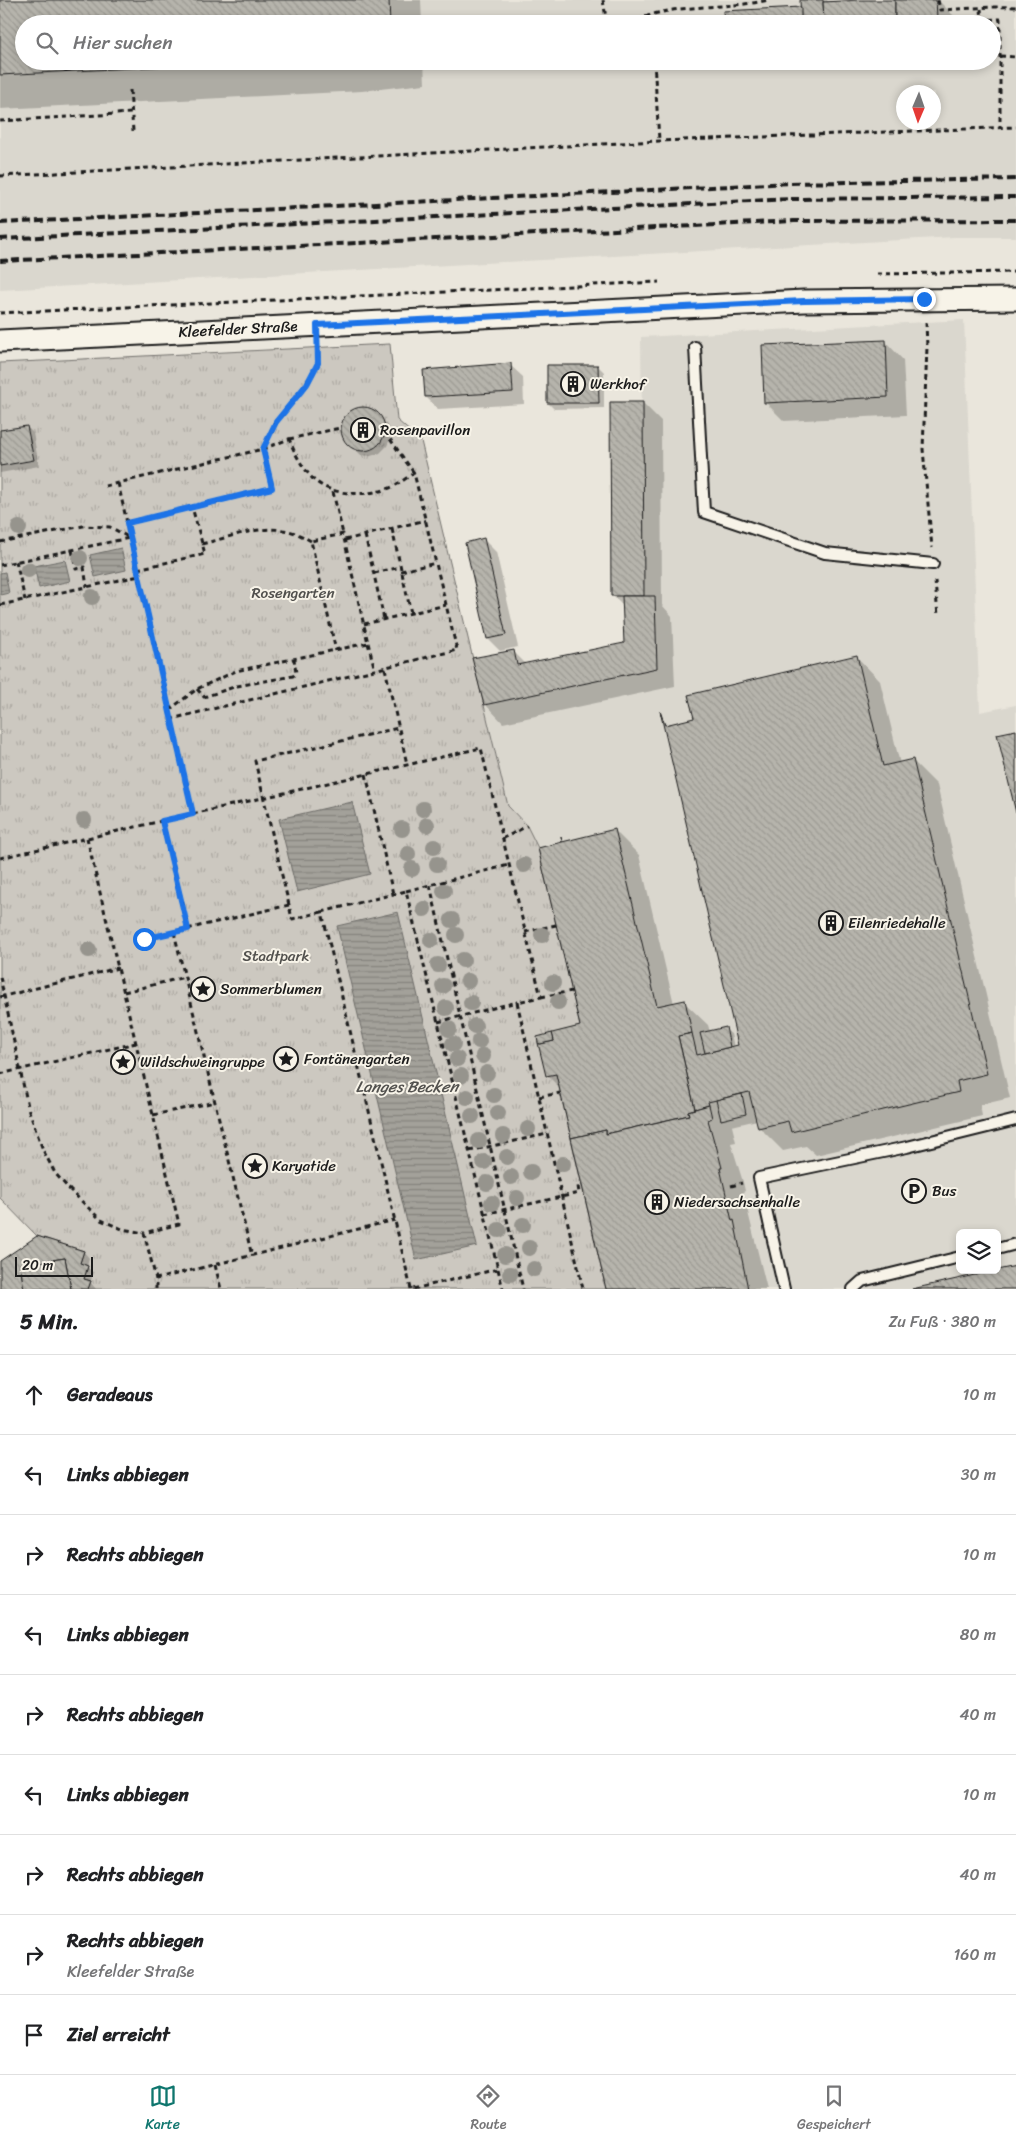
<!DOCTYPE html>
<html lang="de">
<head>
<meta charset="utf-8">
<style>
	:root { --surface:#fff; --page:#f6f6f6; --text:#202124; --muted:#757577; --line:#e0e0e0; --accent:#0f766e }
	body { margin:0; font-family:Sriracha,sans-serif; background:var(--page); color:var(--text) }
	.controls { position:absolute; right:15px; bottom:15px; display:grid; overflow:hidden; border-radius:8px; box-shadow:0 2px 8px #0003 }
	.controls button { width:45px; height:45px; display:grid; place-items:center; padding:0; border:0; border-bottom:1px solid var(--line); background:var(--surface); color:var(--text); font:25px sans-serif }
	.compass { position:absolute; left:896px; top:85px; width:45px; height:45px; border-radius:50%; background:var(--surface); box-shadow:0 2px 8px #0003; rotate:182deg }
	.scale { position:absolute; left:15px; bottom:12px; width:78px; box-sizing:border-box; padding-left:5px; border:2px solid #1c1c1c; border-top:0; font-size:14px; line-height:18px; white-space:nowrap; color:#1c1c1c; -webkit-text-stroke:4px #f7f3e8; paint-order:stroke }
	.stop { position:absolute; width:15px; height:15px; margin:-11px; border:4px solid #1a73e8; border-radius:50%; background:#fff }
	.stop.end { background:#1a73e8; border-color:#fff; box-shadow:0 1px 5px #0008 }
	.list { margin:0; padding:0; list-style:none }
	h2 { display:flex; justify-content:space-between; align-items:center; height:65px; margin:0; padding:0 20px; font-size:21px }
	h2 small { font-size:16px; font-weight:400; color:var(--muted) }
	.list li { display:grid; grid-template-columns:32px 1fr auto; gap:15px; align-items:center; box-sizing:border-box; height:80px; padding:0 20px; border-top:1px solid var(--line) }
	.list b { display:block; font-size:19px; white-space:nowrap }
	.list p { margin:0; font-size:16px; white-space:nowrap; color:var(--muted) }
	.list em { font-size:16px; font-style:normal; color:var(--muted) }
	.icon { flex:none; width:28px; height:28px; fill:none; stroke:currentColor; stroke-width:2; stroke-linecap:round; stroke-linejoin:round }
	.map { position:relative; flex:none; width:1016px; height:1289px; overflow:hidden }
	.search { position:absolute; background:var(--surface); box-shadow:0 2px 8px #0003; left:15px; right:15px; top:15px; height:55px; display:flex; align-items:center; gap:12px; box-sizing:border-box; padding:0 18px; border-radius:28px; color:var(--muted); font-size:19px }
	.sheet { height:785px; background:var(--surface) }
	nav { display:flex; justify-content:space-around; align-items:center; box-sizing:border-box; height:70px; border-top:1px solid var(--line); background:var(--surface); font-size:14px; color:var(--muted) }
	nav a { display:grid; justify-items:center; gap:2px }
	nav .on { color:var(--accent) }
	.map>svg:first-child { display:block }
	.built { fill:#dad7ce; fill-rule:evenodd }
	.grass { fill:url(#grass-tufts); stroke:#74726e }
	.water { fill:url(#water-rules); stroke:#6d6c68 }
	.shadow { fill:#0003 }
	.building { fill:url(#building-back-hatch); stroke:#1c1c1c }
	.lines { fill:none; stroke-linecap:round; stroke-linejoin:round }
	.service-casing { stroke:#1c1c1c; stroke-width:14 }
	.minor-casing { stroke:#1c1c1c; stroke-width:25 }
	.path { stroke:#1c1c1c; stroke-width:3; stroke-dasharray:5 4; stroke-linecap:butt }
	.service { stroke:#f7f3e8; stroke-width:10 }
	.minor { stroke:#f7f3e8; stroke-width:21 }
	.rail { stroke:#1c1c1c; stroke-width:4; stroke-dasharray:8 4; stroke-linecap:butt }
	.tree { fill:#96948d }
	.route { stroke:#1a73e8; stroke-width:6 }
	.labels { text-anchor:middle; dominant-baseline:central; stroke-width:4; stroke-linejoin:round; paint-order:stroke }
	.street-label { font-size:15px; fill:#1c1c1c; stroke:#f7f3e8 }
	.poi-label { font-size:15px; fill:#1c1c1c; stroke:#f7f3e8; text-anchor:start }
	.park-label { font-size:15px; fill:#51504d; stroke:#f7f3e8 }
	.water-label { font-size:16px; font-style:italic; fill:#52514e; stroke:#f7f3e8 }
</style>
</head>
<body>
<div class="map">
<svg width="1016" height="1289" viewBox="0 0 1016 1289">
	<defs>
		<pattern id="grass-tufts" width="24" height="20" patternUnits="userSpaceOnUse" patternTransform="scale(1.25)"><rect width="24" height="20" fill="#ccc8c0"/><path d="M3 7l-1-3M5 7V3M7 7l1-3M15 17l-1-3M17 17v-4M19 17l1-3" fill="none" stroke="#afaba4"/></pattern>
		<pattern id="water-rules" width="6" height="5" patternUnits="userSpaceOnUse" patternTransform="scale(1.25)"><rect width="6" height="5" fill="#a3a19a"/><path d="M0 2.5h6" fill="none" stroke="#84827d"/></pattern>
		<pattern id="building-back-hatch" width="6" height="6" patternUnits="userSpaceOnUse" patternTransform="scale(1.25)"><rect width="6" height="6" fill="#b6b4ac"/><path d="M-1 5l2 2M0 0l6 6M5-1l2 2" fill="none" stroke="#9c9a93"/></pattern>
	</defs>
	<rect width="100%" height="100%" fill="#eae6dc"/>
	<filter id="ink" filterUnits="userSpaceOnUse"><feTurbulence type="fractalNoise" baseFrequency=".02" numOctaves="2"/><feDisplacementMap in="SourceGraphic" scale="10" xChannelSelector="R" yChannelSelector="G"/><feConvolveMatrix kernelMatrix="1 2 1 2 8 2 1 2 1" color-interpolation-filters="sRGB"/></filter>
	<g filter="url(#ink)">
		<g class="built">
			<path d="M0,0H1016V237H955L0,290ZM24,24H992V61H24ZM904,92H934V122H904Z"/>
			<path d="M964,320L980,712L1016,705V1289H269L590,1219L556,1074L580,1026L538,848L527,826L508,806L484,705L657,668L655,596H644L641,337ZM960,1233H997V1270H960Z"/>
		</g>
		<polygon class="grass" points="390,344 397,420 421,441 508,806 527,826 538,848 580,1026 556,1074 606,1289 88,1289 91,1281 84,1279 88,1266 80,1263 84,1251 37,1236 0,1198 0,363"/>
		<g class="water">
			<polygon points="121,548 126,570 95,577 90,555"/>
			<polygon points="65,560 70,581 39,588 34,566"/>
			<polygon points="5,572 9,593 0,595 0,573"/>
			<polygon points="352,802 370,874 297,892 279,819"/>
			<polygon points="398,912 477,1246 416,1260 337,926"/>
		</g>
		<g class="shadow">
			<polygon points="0,0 421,0 422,24 24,24 24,61 424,61 425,84 362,91 0,109"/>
			<polygon points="802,0 827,0 829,3 938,0 954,16 954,24 725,24 802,8"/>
			<polygon points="885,341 903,360 906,415 784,421 765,402"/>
			<polygon points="510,365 523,377 524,404 438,409 426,397 425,371"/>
			<polygon points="598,366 604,372 604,408 554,409 548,403"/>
			<polygon points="643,403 661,421 662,605 672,616 675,686 503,723 485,704 513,651 526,664 625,644 624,607 612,595"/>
			<polygon points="359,408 370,409 378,414 389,428 390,439 387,446 380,453 371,456 361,455 343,437 341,428 343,420 350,411"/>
			<polygon points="27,427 33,433 39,466 0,473 0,432"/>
			<polygon points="484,540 496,552 518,647 500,651 488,639 466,544"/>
			<polygon points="857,657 880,681 900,764 913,761 937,785 1010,1098 980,1105 982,1116 816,1155 806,1146 783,1151 759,1127 757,1120 732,1126 736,1142 731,1143 743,1182 745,1191 743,1192 767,1289 608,1289 560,1088 547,1075 582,1027 615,831 639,855 674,1004 684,1002 708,1025 710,1032 725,1029 731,1034 734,1047 740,1046 695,719"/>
			<polygon points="84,1252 89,1258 87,1267 94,1273 90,1282 96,1289 0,1289 0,1263"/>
		</g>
		<g class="building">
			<polygon points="0,0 389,0 390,24 24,24 24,61 264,61 0,75"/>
			<polygon points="800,0 823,0 824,23 801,24"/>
			<polygon points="860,0 895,0 895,19 824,22 823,2"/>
			<polygon points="895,0 936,0 937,17 895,19"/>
			<polygon points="801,7 801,24 724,24 723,11"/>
			<polygon points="886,340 888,397 764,403 762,345"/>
			<polygon points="511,363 513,392 425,397 423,370"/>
			<polygon points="547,365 598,365 599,403 547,403"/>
			<polygon points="610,402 643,402 644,596 611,596"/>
			<circle cx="363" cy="429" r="22"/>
			<polygon points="27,426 34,460 0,466 0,430"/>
			<polygon points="484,538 506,635 487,639 465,543"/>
			<polygon points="622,596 655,596 657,668 484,705 472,658 514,650 517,665 624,643"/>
			<polygon points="857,655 883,766 913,759 987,1074 957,1081 959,1092 791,1132 788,1121 758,1128 749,1092 708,1102 709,1105 695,1109 678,1036 692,1033 697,1055 738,1045 660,711 665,725 694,718 688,695"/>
			<polygon points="1016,730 1016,813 997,734"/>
			<polygon points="615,829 657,1006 685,1000 692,1033 678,1036 695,1109 688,1111 689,1115 606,1134 606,1130 571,1138 556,1074 546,1076 538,1043 540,1044 554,1041 552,1033 580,1026 538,848 562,842 561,837 562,842"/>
			<polygon points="726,1027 730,1047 705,1053 700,1033"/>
			<polygon points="552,1033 554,1041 540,1044 538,1043 537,1037"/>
			<polygon points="742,1094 746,1114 721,1120 716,1100"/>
			<polygon points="709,1105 712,1118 708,1120 715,1145 716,1145 722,1168 720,1168 732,1221 734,1220 748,1289 606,1289 571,1138 606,1130 606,1134 689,1115 688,1111"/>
			<polygon points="37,1236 84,1251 80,1263 88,1266 84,1279 91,1281 88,1289 71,1289 65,1258 20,1265 24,1289 0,1289 0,1261"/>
			<polygon points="65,1258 71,1289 24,1289 20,1265"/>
			<polygon points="1016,1266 1016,1289 912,1289 997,1270"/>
		</g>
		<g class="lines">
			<defs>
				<g id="service">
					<polyline points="695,347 704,512 825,553 933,564"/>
					<polyline points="997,1249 1016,1244"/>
					<polyline points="784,1289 759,1178 907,1147 1016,1120"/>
					<polyline points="853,1289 862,1281 960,1257"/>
				</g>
				<polyline id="minor" points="0,341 804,301 1016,299"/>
			</defs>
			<use href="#service" class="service-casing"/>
			<use href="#minor" class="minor-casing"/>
			<g class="path">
				<polyline points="603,0 607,24"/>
				<path d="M938,0L940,10C966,9 990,6 1016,7"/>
				<polyline points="981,9 982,20 1000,19 1000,127"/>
				<path d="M629,24C671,1 723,11 768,0"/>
				<polyline points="901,24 982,20"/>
				<polyline points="1000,56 1016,57"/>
				<polyline points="654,61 659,140"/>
				<polyline points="130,90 133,131"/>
				<polyline points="0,121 132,113"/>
				<polyline points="0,176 659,141 1016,127"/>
				<polyline points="877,274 1016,272"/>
				<polyline points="0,313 659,282"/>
				<polyline points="926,322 927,347 923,449 932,548"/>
				<polyline points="385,432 414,473"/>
				<polyline points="289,439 340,428"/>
				<polyline points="118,483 193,814"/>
				<path d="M105,486L263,449L289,439C295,454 302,467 313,479C331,497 372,497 394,486C401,482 408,477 414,473L457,650L171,719"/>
				<polyline points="333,492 343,534"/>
				<polyline points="127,523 272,488 263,449 276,422 307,384 318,363 318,348"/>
				<polyline points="392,529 411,613"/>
				<polyline points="365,535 384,619"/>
				<polyline points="345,540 426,520"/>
				<polyline points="0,542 83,526 110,527 130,538"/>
				<path d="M202,544C227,538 257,526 283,530C293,531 302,536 311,541"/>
				<polyline points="72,550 76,569 84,567 87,587"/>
				<polyline points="16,561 25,600"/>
				<polyline points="0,565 129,538"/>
				<polyline points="137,569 205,554 192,507"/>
				<polyline points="401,571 436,563"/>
				<polyline points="374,573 401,567"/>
				<polyline points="935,581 938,616"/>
				<polyline points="0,605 139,576"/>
				<polyline points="364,624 446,605"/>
				<polyline points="368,643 375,670"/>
				<polyline points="385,668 407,764"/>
				<polyline points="197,689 204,697 237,686 293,676 296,673 294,659"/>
				<polyline points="169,710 197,689 236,671 368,643 343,534 311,541 336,651"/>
				<polyline points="366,774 393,894"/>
				<polyline points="162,821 188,929"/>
				<polyline points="87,838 179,1224 144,1233 156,1279"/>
				<polyline points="502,839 527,826"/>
				<polyline points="0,858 481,748 541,997 517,1002 583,1289"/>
				<polyline points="430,885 523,1289"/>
				<polyline points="406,891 509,865"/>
				<polyline points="289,905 255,761 398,728"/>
				<polyline points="174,932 252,1256"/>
				<polyline points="525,932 556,925"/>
				<polyline points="144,939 289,905 292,919 322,912"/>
				<polyline points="0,977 29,1111 43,1150 55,1173 70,1190 101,1220 122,1229 144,1233"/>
				<polyline points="124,992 185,977"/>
				<polyline points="0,997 118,968"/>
				<polyline points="541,997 572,991"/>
				<polyline points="438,1022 517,1002"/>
				<polyline points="0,1074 136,1043"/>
				<polyline points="539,1097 560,1093"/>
				<polyline points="153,1115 215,1102"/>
				<polyline points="469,1151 547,1134"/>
				<polyline points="731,1186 742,1183"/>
				<polyline points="484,1214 579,1193 578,1186 582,1185"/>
				<polyline points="215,1265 221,1289"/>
				<polyline points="498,1269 503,1289"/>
				<polyline points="156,1289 156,1279 395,1220"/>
				<polyline points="411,1289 322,912 406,891 498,1269 413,1289"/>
			</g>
			<use href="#service" class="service"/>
			<use href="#minor" class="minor"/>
			<g class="rail">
				<polyline points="0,223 790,183 1016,179"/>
				<polyline points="0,239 790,199 1016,197"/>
				<polyline points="0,261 794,221 1016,220"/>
			</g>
		</g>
		<g class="tree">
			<circle cx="19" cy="528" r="8"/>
			<circle cx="80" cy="558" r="8"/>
			<circle cx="28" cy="570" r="8"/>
			<circle cx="92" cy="597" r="8"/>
			<circle cx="423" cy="809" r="8"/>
			<circle cx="84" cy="820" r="8"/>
			<circle cx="427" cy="825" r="8"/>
			<circle cx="402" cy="829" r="8"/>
			<circle cx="434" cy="847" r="8"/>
			<circle cx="408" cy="854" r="8"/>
			<circle cx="437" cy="864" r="8"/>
			<circle cx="524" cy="865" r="8"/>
			<circle cx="412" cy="869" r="8"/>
			<circle cx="444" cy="891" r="8"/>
			<circle cx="424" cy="909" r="8"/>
			<circle cx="452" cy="920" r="8"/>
			<circle cx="456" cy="935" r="8"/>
			<circle cx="542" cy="935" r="8"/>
			<circle cx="431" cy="940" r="8"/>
			<circle cx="89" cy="950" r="8"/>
			<circle cx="463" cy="960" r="8"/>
			<circle cx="438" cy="965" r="8"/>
			<circle cx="468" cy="981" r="8"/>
			<circle cx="553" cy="983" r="8"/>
			<circle cx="443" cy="986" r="8"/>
			<circle cx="558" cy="1002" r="8"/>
			<circle cx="471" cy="1003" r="8"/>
			<circle cx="446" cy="1008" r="8"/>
			<circle cx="475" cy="1026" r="8"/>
			<circle cx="449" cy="1029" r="8"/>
			<circle cx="479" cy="1041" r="8"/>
			<circle cx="453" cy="1044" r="8"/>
			<circle cx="483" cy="1056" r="8"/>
			<circle cx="457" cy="1059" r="8"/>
			<circle cx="487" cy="1073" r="8"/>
			<circle cx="461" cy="1076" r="8"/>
			<circle cx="494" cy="1095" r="8"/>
			<circle cx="467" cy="1097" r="8"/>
			<circle cx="498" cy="1113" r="8"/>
			<circle cx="472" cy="1116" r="8"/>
			<circle cx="528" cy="1129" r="8"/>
			<circle cx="503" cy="1136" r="8"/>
			<circle cx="479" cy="1141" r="8"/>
			<circle cx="507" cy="1157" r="8"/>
			<circle cx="484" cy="1162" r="8"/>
			<circle cx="563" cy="1164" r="8"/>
			<circle cx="531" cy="1172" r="8"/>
			<circle cx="511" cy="1177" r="8"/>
			<circle cx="487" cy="1183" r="8"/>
			<circle cx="517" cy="1198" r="8"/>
			<circle cx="492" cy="1203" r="8"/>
			<circle cx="523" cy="1225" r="8"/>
			<circle cx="499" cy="1230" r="8"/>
			<circle cx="529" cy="1248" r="8"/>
			<circle cx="505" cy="1255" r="8"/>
			<circle cx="534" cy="1269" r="8"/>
			<circle cx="510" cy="1274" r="8"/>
		</g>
	</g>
	<g class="lines" filter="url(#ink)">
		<polyline class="route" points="144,939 188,929 162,821 193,814 127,523 272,488 263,449 276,422 307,384 318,363 317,325 804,301 924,299"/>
	</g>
	<defs>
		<symbol id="building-ring" viewBox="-11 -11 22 22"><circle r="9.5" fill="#f7f3e8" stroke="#1c1c1c" stroke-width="1.5"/><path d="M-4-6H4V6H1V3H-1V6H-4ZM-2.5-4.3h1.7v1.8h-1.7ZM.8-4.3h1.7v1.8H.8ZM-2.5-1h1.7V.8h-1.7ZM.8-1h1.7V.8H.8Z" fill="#1c1c1c"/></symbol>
		<symbol id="sight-ring" viewBox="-11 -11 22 22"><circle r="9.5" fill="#f7f3e8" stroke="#1c1c1c" stroke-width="1.5"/><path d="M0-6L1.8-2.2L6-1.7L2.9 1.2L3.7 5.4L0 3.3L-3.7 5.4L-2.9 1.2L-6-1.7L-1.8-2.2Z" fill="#1c1c1c"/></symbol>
		<symbol id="parking-ring" viewBox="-11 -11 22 22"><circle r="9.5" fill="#f7f3e8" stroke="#1c1c1c" stroke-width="1.5"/><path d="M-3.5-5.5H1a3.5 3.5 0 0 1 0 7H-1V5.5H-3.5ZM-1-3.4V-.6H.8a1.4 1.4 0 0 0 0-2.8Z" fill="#1c1c1c"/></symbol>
	</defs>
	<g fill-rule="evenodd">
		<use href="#building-ring" x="559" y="370" width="28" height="28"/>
		<use href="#building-ring" x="349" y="416" width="28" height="28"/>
		<use href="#building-ring" x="817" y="909" width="28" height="28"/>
		<use href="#sight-ring" x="189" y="975" width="28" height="28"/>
		<use href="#sight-ring" x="272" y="1045" width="28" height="28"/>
		<use href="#sight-ring" x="109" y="1048" width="28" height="28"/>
		<use href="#sight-ring" x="241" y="1152" width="28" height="28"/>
		<use href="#parking-ring" x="900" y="1177" width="28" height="28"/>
		<use href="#building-ring" x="643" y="1188" width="28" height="28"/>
	</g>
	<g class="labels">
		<g class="street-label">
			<text transform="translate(238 329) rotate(-3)">Kleefelder Straße</text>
		</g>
		<g class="poi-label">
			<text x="590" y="384">Werkhof</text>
			<text x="380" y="430">Rosenpavillon</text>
			<text x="848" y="923">Eilenriedehalle</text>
			<text x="220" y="989">Sommerblumen</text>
			<text x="304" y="1059">Fontänengarten</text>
			<text x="140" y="1062">Wildschweingruppe</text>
			<text x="272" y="1166">Karyatide</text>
			<text x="932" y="1191">Bus</text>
			<text x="674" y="1202">Niedersachsenhalle</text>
		</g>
		<g class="park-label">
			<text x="293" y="593">Rosengarten</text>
			<text x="276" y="956">Stadtpark</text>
		</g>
		<g class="water-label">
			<text x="407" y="1086">Langes Becken</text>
		</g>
	</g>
</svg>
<div class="controls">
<button><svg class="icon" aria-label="layers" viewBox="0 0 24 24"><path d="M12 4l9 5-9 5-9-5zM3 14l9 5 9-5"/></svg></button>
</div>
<svg class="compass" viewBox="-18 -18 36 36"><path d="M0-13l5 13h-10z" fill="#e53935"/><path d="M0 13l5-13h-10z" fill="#757577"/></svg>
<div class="scale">20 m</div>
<div class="stop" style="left:144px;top:939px"></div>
<div class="stop end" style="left:924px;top:299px"></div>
<div class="search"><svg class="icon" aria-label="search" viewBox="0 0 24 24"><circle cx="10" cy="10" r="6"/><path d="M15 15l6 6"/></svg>Hier suchen</div>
</div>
<section class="sheet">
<h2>5 Min.<small>Zu Fuß · 380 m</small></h2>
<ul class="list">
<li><svg class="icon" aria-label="ahead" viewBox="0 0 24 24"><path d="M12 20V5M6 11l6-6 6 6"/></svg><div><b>Geradeaus</b></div><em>10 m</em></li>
<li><svg class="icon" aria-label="left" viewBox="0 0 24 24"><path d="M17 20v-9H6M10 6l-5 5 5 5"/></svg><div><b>Links abbiegen</b></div><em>30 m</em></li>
<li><svg class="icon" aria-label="right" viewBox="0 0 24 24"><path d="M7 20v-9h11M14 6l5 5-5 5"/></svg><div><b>Rechts abbiegen</b></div><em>10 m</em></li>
<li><svg class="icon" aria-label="left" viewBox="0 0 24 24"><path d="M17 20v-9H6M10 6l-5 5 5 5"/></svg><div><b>Links abbiegen</b></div><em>80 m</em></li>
<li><svg class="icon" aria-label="right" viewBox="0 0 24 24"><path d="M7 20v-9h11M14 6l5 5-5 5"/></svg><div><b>Rechts abbiegen</b></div><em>40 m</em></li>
<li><svg class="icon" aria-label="left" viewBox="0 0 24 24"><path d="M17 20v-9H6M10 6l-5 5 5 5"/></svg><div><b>Links abbiegen</b></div><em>10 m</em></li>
<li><svg class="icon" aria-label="right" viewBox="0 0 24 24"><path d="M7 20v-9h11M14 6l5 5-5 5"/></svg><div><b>Rechts abbiegen</b></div><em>40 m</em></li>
<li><svg class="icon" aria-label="right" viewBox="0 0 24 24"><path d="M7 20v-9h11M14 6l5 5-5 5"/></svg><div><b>Rechts abbiegen</b><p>Kleefelder Straße</p></div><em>160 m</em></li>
<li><svg class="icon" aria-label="arrive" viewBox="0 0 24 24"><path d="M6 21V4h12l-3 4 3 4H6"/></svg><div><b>Ziel erreicht</b></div></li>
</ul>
</section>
<nav>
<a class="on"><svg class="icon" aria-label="map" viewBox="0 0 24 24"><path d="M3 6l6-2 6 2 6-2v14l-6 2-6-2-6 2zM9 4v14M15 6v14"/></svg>Karte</a>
<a><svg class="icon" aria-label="directions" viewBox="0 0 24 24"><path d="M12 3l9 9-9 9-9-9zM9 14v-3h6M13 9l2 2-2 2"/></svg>Route</a>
<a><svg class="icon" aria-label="saved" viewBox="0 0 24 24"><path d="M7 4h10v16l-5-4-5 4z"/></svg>Gespeichert</a>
</nav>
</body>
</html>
